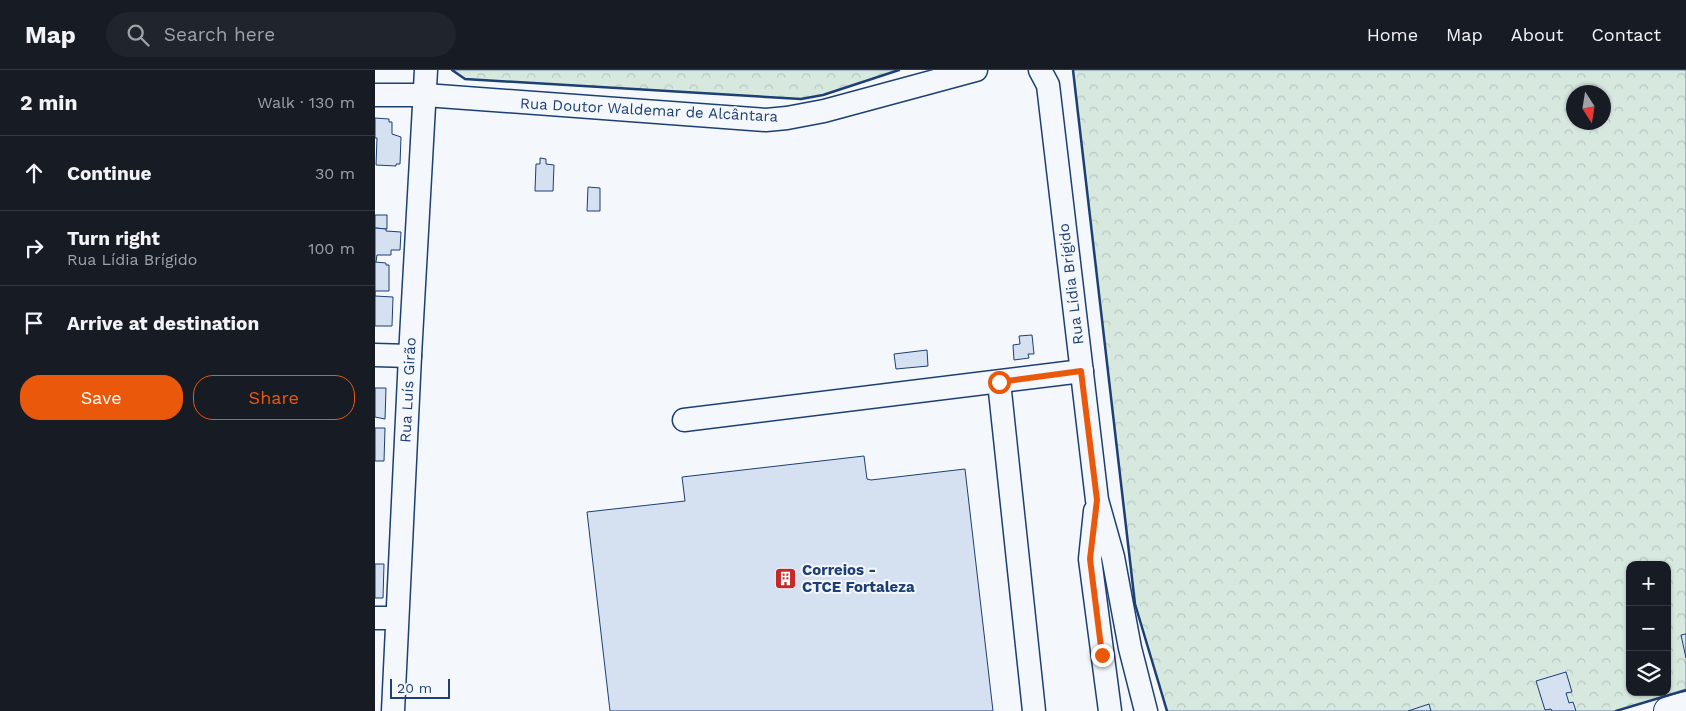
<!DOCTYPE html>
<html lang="en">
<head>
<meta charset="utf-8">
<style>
	:root { --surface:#171b24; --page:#20242c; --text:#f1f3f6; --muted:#9ea1a6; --line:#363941; --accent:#ea580c }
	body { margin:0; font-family:"Work Sans",sans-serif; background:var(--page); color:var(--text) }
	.controls { position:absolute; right:15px; bottom:15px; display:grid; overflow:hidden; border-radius:10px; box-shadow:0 1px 4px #0004 }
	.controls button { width:45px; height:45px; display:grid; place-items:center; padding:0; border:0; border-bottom:1px solid var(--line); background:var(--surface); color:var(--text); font:25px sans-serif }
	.compass { position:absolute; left:1191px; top:15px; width:45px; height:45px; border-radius:50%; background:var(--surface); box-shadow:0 1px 4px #0004; rotate:168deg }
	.scale { position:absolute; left:15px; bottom:12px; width:60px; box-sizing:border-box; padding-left:5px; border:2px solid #1d3f73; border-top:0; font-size:14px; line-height:18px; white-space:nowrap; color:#1d3f73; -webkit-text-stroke:4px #f4f7fb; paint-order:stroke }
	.stop { position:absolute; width:15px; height:15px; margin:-11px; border:4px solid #ea580c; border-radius:50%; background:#fff }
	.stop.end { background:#ea580c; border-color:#fff; box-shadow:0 1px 5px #0008 }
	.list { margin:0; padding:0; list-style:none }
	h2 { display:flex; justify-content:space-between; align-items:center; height:65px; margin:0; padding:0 20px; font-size:21px }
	h2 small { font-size:16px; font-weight:400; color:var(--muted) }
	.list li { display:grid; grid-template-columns:32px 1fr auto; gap:15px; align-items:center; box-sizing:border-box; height:75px; padding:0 20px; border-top:1px solid var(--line) }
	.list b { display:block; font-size:19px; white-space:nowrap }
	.list p { margin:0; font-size:16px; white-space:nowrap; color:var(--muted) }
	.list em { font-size:16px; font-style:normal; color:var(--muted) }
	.actions { display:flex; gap:10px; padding:15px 20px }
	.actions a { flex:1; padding:11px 0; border:1px solid var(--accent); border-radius:20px; text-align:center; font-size:18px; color:var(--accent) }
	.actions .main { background:var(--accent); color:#fff }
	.icon { flex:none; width:28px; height:28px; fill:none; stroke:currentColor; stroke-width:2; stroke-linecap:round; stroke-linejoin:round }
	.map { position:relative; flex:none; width:1311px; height:641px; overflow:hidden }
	header { display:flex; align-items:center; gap:30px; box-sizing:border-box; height:70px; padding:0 25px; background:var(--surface); border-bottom:1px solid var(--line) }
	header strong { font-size:24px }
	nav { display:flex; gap:28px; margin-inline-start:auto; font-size:18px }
	.search { width:350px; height:45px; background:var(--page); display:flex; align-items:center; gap:12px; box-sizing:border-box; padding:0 18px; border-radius:28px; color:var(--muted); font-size:19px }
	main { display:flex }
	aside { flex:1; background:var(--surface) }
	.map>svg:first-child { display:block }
	.forest { fill:url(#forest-crowns); stroke:#687fa3; fill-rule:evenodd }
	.building { fill:#d5e0f0; stroke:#1d3f73 }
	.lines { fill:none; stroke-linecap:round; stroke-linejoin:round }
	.minor-casing { stroke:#1d3f73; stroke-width:25 }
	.major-casing { stroke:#1d3f73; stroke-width:30 }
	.minor { stroke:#f4f7fb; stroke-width:22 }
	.major { stroke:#f4f7fb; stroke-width:28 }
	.wall { stroke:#1d3f73; stroke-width:2.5 }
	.route { stroke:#ea580c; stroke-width:6 }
	.labels { text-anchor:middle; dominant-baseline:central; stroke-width:4; stroke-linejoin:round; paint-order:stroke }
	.street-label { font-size:15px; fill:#1d3f73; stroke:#f4f7fb }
	.poi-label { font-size:15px; font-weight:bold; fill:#1d3f73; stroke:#f4f7fb; text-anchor:start }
</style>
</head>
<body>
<header>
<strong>Map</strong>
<div class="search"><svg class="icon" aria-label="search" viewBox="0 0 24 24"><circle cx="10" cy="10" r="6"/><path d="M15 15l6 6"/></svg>Search here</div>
<nav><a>Home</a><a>Map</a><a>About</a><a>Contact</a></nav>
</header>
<main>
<aside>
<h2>2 min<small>Walk · 130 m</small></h2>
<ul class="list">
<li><svg class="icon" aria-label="ahead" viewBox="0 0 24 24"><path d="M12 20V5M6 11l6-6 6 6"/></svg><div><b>Continue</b></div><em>30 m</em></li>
<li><svg class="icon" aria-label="right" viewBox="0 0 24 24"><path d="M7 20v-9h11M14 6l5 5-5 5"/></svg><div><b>Turn right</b><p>Rua Lídia Brígido</p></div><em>100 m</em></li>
<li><svg class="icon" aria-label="arrive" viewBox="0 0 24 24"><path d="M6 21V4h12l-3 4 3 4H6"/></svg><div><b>Arrive at destination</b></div></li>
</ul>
<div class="actions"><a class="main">Save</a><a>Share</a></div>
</aside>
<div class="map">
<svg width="1311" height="641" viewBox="0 0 1311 641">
	<defs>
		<pattern id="forest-crowns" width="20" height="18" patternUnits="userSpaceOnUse" patternTransform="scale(1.25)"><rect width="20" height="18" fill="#d7e8df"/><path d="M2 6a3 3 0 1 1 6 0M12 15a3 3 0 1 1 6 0" fill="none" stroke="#b8c8c3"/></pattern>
	</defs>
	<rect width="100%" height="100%" fill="#f4f7fb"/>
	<g class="forest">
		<polygon points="77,0 524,0 448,25 426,29 90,9"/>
		<path d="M698,0H1311V620L1241,641H792L760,534ZM1198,22H1228V52H1198ZM1255,495H1292V622H1255Z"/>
	</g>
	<g class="building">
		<polygon points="0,48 14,49 14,52 17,52 17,64 26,67 25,94 21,94 21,96 1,95 2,68 0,68"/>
		<polygon points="165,88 171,89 171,94 179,95 178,121 160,121 161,94 165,94"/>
		<polygon points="213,117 225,118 225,141 212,141"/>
		<polygon points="0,145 12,145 12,159 0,158"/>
		<polygon points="0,158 11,159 11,161 26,162 25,180 16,180 16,185 2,185 1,192 0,192"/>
		<polygon points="0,192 11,193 11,195 14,195 14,221 0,221 0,226"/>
		<polygon points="0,226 18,227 17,256 0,256"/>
		<polygon points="657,265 659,284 653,284 654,288 639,290 638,275 645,274 644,266"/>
		<polygon points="552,280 553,296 521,299 519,284"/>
		<polygon points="0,318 11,318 10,349 0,347"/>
		<polygon points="0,358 10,358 9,391 0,391"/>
		<polygon points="489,386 492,409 496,410 590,399 618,641 235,641 212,442 310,431 307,407"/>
		<polygon points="0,494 9,494 8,528 0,528"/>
		<polygon points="1311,564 1311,588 1306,565"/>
		<polygon points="1191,602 1197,622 1191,623 1194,633 1198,632 1201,641 1177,641 1176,639 1170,640 1161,611"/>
		<polygon points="1054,634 1056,641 1033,641"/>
	</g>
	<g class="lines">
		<defs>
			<g id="minor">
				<polyline points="665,0 673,15 722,430 738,487 755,578 771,641"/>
				<polyline points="0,25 50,25 391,50 412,48 449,41 601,0"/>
				<polyline points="0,285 35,286"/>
				<polyline points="624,312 659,641"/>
				<polyline points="309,350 707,301"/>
				<polyline points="720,441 715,489 735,641"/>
				<polyline points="0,548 21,548"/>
				<polyline points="18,641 35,286 51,0"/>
			</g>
			<polyline id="major" points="1293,641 1311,636"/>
		</defs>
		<use href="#minor" class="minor-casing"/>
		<use href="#major" class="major-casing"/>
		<use href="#minor" class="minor"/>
		<use href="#major" class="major"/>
		<g class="wall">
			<polyline points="77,0 90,9 426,29 448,25 524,0"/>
			<polyline points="698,0 760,534 792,641"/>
			<polyline points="1241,641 1311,620"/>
		</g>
	</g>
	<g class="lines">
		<polyline class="route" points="624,312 706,301 722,430 715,489 727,585"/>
	</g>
	<defs>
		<symbol id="building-square" viewBox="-11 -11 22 22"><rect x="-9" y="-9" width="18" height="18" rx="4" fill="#c62828" stroke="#f4f7fb"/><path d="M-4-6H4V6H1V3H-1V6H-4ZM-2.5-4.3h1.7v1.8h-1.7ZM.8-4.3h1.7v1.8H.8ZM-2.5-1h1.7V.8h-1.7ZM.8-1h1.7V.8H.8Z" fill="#fff"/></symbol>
	</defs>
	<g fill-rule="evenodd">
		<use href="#building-square" x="398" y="496" width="25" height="25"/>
	</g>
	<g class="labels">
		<g class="street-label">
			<text transform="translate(274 40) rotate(3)">Rua Doutor Waldemar de Alcântara</text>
			<text transform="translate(696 214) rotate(-97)">Rua Lídia Brígido</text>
			<text transform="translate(33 320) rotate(-87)">Rua Luís Girão</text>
		</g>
		<g class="poi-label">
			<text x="427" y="500">Correios -<tspan x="427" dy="17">CTCE Fortaleza</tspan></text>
		</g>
	</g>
</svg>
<div class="controls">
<button>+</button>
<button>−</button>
<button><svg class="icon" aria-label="layers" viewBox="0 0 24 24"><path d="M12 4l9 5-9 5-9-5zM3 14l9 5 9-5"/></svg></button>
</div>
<svg class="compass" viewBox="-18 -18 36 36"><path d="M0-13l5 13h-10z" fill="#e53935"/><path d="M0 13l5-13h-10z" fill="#9ea1a6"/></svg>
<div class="scale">20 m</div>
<div class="stop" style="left:624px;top:312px"></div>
<div class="stop end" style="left:727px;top:585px"></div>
</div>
</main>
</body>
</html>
